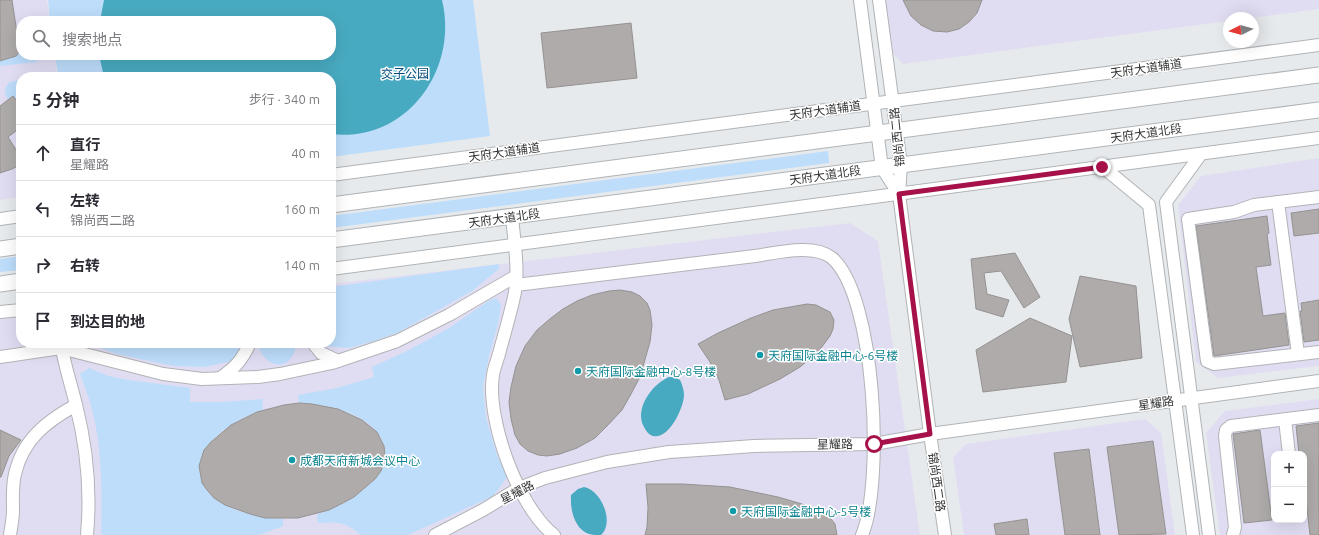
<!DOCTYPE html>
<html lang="zh">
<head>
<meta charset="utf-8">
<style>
	:root { --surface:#fff; --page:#f2f2f3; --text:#2b2b33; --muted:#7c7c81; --line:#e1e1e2 }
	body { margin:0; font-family:Ubuntu,"Noto Sans SC",sans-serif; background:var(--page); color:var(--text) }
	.controls { position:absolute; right:12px; bottom:12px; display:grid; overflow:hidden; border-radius:8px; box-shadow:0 4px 16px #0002 }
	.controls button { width:36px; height:36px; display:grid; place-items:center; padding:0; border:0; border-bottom:1px solid var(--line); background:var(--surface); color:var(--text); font:20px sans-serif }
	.compass { position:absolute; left:1223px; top:12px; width:36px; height:36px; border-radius:50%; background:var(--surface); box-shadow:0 4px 16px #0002; rotate:264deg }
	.stop { position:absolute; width:12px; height:12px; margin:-9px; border:3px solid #a61149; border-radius:50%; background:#fff }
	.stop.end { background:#a61149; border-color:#fff; box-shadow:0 1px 4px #0008 }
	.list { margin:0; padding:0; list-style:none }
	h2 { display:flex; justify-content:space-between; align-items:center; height:52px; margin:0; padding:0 16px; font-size:17px }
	h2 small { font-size:13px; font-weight:400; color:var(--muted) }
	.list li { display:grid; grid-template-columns:26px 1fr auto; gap:12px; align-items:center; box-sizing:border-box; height:56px; padding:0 16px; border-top:1px solid var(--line) }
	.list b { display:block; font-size:15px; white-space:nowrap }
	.list p { margin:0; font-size:13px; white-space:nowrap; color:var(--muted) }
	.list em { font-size:13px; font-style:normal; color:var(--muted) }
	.icon { flex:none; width:22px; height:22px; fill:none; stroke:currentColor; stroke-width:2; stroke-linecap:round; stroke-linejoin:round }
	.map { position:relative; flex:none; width:1319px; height:535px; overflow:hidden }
	.search { position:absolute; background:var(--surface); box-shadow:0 4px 16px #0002; left:16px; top:16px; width:320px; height:44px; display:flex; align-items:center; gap:10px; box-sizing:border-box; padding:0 14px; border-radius:16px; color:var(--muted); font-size:15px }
	.panel { position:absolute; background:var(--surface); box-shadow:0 4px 16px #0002; left:16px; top:72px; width:320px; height:276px; border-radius:16px }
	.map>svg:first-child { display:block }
	.commercial { fill:#e0ddf3; fill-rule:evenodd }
	.green { fill:#bdddfb }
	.water { fill:#48aac0 }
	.building { fill:#aeabaa; stroke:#959291 }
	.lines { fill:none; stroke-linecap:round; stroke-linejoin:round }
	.minor-casing { stroke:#b1b4b6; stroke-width:14 }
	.major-casing { stroke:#b1b4b6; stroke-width:17 }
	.minor { stroke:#fff; stroke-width:12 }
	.major { stroke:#fff; stroke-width:15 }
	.route { stroke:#a61149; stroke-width:5 }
	.culture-dot { fill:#0f9aa8; stroke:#fff; stroke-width:1.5 }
	.labels { text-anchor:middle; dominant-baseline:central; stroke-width:3; stroke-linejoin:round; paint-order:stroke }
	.street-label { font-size:12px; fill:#363738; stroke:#fff }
	.park-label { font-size:12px; fill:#024978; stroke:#fff }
	.culture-label { font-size:12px; fill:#0d838f; stroke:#fff; text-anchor:start }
</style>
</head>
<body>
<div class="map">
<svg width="1319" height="535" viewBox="0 0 1319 535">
	<rect width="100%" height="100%" fill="#e7eaed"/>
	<g class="commercial">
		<polygon points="0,0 47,0 50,21 21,21 21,55 55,55 57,77 21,77 21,197 0,200"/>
		<polygon points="885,0 1319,0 1319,9 1252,18 1229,18 1229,21 903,64 892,52"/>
		<polygon points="1319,158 1319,366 1218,378 1196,362 1178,205 1201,176"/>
		<polygon points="850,223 878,241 920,535 0,535 0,318 21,316 21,343 331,343 331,284"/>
		<path d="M1319,399V535H1220L1206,433L1225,411ZM1274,454H1304V520H1274Z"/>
		<polygon points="1145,419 1161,433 1175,535 964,535 953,457 966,444"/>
	</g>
	<g class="green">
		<polygon points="48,0 473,0 490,136 331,157 331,77 58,77 55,55 331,55 331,21 50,21"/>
		<polygon points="21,50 21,55 36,55 37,62 0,66 0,61 16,56"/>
		<path d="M21,80V106L13,96L8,99C4,93 4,87 10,82Z"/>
		<polygon points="828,151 829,163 331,228 331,216"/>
		<polygon points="21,256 21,270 0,272 0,259"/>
		<polygon points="499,264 499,269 472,291 397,333 371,342 348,348 322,346 320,343 331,343 331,287"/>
		<path d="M496,298L501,305L498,324L489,356L483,387L486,418L497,455L507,477L493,496L408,535H361C344,521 339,522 318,523L317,514C334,509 349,501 363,490C375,480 386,468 385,452C382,415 328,404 299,403L298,395L337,388L374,377L372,367L409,350L449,328L490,300Z"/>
		<polygon points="78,343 241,343 240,349 232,361 204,367 173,366 117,354 92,345"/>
		<path d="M258,343H296C295,372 263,371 258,343Z"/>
		<path d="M89,368L108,376L129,380L190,388V402H223L262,399L263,410C246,415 229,425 216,437C206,447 199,457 200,471C202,508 254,517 283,519V526L259,535H103L101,533C102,496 102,458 95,422C92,406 86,390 80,374Z"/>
	</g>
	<g class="water">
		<path d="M104,0H442C459,70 406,143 331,134V77H104L99,55H331V21H100Z"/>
		<path d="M669,377H675L680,380C682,384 684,390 684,395C684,407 669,440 653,436C649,435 646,431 644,427C634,409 652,384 669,377Z"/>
		<path d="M584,487C601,490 615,522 601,535C597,535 592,535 589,534C574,529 570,509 571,495L578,489Z"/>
	</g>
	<g class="building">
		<polygon points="0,0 12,0 19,46 21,46 21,50 16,56 0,61"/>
		<polygon points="903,0 982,0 977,13 969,22 959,29 947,32 933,31 921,25 911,16"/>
		<polygon points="631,23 637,78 547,88 541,33"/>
		<polygon points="13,96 21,106 21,127 8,137 18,153 20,162 18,166 12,169 0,173 0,106"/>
		<polygon points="1319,209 1319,233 1294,236 1291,213"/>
		<polygon points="1267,216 1269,233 1267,234 1271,265 1256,267 1263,316 1285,313 1289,345 1214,356 1196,226"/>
		<polygon points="1015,253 1040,297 1024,308 1001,271 984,273 987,294 1009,300 1003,317 976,309 971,259"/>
		<polygon points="1080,276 1136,286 1142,358 1080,367 1069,319"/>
		<polygon points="620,290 632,292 640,296 647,303 650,310 652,325 650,342 640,377 631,394 622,410 608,425 595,438 577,448 560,454 547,456 538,455 528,451 520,444 515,435 511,419 509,402 511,387 516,366 525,346 537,330 551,318 563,309 577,301 592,295 609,291"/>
		<polygon points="1319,300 1319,340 1304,342 1300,311 1302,311 1301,303"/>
		<polygon points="807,304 816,305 830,312 834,320 833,329 830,336 818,352 800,367 780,379 748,394 725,400 719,380 710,362 698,344 718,333 751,318 773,310"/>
		<polygon points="1030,318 1072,336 1066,382 983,392 976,350"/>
		<polygon points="299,403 312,404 338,409 362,420 377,432 384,446 385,455 384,463 381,471 375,479 354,497 341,504 329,510 298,518 265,518 250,514 225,505 214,498 207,490 202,483 199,466 204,450 211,442 231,425 257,412 284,405"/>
		<polygon points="1319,423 1319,535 1310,535 1304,483 1304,454 1299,454 1296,426"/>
		<polygon points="0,430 21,440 9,456 1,477 0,477"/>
		<polygon points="1260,430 1272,520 1244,523 1233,434"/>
		<polygon points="1153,441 1166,534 1119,535 1107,447"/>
		<polygon points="1089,449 1100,535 1065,535 1054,453"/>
		<polygon points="646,484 683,484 730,487 778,497 802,504 823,513 831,519 835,524 837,535 645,535 647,527 648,507"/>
		<polygon points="1027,519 1029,535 996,535 994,524"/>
	</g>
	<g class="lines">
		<defs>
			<g id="minor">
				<polyline points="860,0 882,168 899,194"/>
				<polyline points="879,0 901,165 899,194 930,434 945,535"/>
				<polyline points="1201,154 1166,202 1209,535"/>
				<polyline points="1103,167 1149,205 1193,535"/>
				<polyline points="331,175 1319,45"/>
				<polyline points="1319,197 1254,205 1234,212 1188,219 1207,361 1214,364 1319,352"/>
				<polyline points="1278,202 1298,354"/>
				<path d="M512,217C514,239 519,270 515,292C511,313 504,334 499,354C497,361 494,368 493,375C486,419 518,507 554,535"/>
				<polyline points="0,219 21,216"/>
				<polyline points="331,269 1319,138"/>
				<path d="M516,285L755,256C776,253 814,243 832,258C876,296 884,483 862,535"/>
				<polyline points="0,312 21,310"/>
				<path d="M61,343C64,364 71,384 76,405C87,448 91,491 87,535"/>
				<polyline points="313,343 321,353 338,361"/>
				<polyline points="0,357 61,348 163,374 202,379 258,377 280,374 332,363 397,341 449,315 516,276"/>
				<path d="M220,378C235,368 242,360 250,343"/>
				<polyline points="1285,420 1289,454"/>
				<path d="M10,535C11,527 13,519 13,511C13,498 12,486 15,474C23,439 47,421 76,405"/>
				<polyline points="435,535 483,510 519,488 545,478 607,462 669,452 713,449 754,446 874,444 930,434 1319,381"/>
				<polyline points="1233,535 1235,527 1225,436 1226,430 1231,426 1319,415"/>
			</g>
			<g id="major">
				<polyline points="331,205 1319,75"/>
				<polyline points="331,240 1319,110"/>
				<polyline points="0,249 21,246"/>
				<polyline points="0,284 21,281"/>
			</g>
		</defs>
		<use href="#minor" class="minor-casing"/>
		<use href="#major" class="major-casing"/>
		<use href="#minor" class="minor"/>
		<use href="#major" class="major"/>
	</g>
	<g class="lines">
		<polyline class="route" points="874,444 930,434 899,194 1102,167"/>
	</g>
	<g class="culture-dot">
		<circle cx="760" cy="355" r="4"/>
		<circle cx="578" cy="371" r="4"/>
		<circle cx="292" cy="460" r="4"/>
		<circle cx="733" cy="511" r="4"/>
	</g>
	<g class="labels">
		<g class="street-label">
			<text transform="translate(1146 68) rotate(-8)">天府大道辅道</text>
			<text transform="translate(825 110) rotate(-8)">天府大道辅道</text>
			<text transform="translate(1146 133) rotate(-8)">天府大道北段</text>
			<text transform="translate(897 137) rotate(-96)">锦尚西二路</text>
			<text transform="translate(504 152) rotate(-8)">天府大道辅道</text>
			<text transform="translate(825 175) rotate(-8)">天府大道北段</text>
			<text transform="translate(504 218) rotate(-8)">天府大道北段</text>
			<text transform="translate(1156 403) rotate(-8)">星耀路</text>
			<text transform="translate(835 444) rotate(-1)">星耀路</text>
			<text transform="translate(937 482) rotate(82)">锦尚西二路</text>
			<text transform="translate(517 492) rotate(-27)">星耀路</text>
		</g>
		<g class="park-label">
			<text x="405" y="73">交子公园</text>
		</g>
		<g class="culture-label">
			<text x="768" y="355">天府国际金融中心-6号楼</text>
			<text x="586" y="371">天府国际金融中心-8号楼</text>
			<text x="300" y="460">成都天府新城会议中心</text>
			<text x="741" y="511">天府国际金融中心-5号楼</text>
		</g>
	</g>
</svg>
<div class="controls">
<button>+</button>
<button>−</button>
</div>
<svg class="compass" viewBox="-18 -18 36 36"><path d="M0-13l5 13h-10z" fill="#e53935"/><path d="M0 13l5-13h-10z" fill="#7c7c81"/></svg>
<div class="stop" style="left:874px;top:444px"></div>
<div class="stop end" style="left:1102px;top:167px"></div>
<div class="search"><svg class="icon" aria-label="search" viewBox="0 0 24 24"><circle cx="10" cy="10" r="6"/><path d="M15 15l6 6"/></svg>搜索地点</div>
<section class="panel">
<h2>5 分钟<small>步行 · 340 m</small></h2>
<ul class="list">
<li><svg class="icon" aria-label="ahead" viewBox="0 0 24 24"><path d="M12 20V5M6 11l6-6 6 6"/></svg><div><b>直行</b><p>星耀路</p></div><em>40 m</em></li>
<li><svg class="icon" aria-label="left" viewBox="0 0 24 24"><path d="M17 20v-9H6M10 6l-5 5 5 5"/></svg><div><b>左转</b><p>锦尚西二路</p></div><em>160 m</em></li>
<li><svg class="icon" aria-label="right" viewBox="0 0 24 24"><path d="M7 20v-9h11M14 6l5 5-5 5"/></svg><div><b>右转</b></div><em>140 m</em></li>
<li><svg class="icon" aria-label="arrive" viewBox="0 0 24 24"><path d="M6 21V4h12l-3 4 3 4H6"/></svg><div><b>到达目的地</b></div></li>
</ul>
</section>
</div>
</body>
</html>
